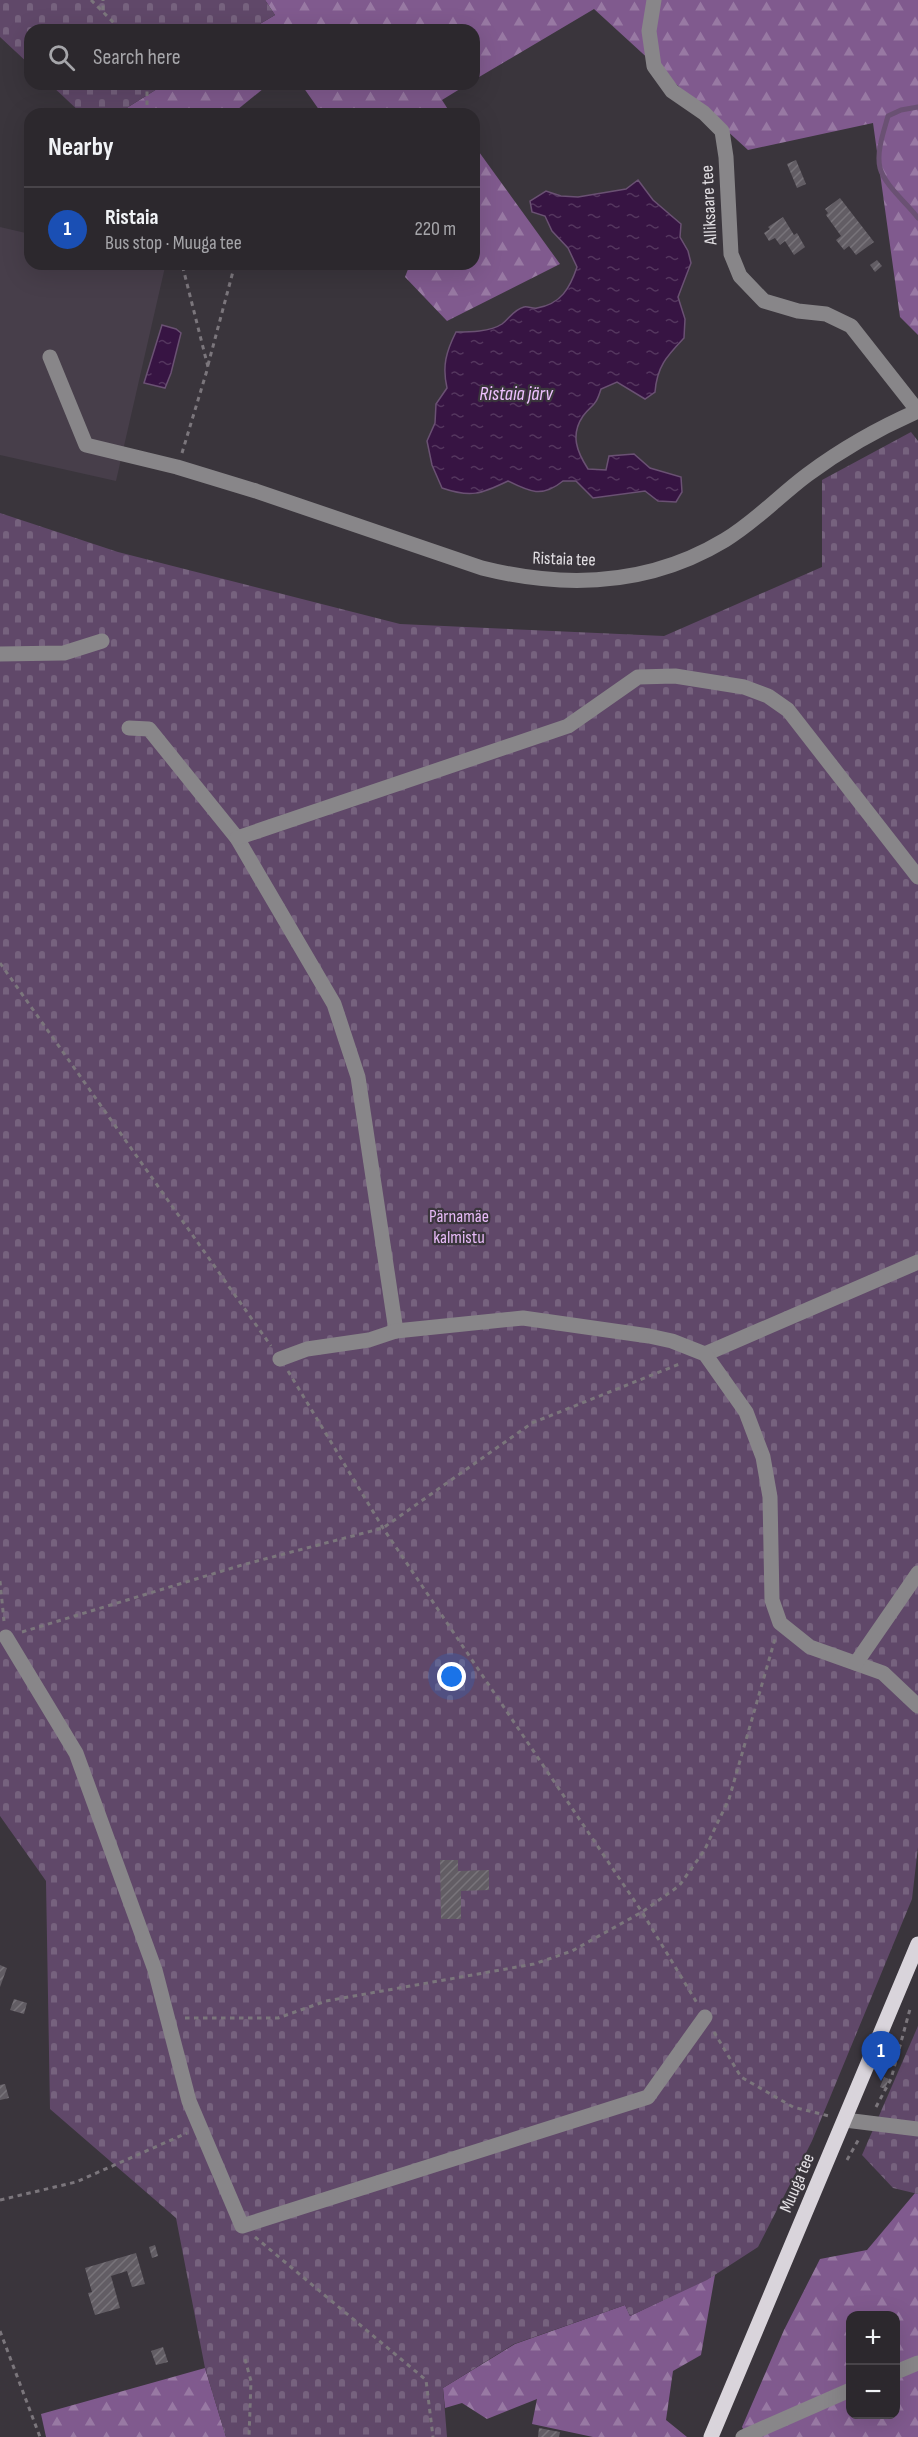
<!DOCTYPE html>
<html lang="en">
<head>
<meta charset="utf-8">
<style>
	:root { --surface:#2c282d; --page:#383439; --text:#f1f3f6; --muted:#a6a6aa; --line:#484449; --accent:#8c9099 }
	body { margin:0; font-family:"Sofia Sans Condensed",sans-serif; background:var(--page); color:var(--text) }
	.controls { position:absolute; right:18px; bottom:18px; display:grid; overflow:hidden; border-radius:12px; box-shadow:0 6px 24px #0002 }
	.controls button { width:54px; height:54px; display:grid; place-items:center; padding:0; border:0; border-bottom:2px solid var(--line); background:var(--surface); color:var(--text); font:30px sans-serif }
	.you { position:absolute; left:452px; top:1677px; width:21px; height:21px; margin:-15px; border:4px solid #fff; border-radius:50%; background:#1a73e8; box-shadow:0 0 0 9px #1a73e833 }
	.badge { display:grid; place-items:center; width:39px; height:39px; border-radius:50%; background:var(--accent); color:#fff; font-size:20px; font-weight:700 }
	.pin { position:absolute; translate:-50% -50px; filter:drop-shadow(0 2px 3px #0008) }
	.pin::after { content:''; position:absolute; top:32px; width:21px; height:18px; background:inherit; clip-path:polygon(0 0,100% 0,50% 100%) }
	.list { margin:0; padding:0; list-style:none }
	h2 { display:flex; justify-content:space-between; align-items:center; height:78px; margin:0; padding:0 24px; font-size:26px }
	h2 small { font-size:20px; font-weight:400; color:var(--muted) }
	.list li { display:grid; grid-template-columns:39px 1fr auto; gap:18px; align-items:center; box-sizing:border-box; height:84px; padding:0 24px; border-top:2px solid var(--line) }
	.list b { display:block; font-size:22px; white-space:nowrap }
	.list p { margin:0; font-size:20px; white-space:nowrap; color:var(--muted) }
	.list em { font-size:20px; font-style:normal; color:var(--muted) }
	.icon { flex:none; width:33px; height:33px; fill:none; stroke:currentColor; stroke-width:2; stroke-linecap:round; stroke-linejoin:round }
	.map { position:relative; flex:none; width:918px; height:2437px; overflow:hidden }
	.search { position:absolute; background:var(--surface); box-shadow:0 6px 24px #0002; left:24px; top:24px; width:456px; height:66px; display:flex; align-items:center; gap:15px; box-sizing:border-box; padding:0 21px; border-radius:18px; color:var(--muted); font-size:22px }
	.panel { position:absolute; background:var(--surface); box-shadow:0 6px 24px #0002; left:24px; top:108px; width:456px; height:162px; border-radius:18px }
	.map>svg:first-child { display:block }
	.built { fill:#473e4a }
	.forest { fill:url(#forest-firs); fill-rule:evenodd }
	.cemetery { fill:url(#cemetery-stones) }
	.water { fill:url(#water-ripples); stroke:#6a5173; stroke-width:1.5 }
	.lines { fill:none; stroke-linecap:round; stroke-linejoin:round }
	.stream { stroke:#6a5173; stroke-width:5 }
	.building { fill:url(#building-hatch) }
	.path { stroke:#7b767c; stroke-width:3; stroke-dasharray:4.5 4.5; stroke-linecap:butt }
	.minor { stroke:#888689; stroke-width:15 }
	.major { stroke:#d9d4db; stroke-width:15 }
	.labels { text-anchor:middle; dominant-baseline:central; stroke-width:4.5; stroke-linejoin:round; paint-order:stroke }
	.street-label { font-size:18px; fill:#e2dfe3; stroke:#3a353c }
	.park-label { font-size:18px; fill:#e7baf7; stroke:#3a353c }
	.water-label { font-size:20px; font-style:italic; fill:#eec1ff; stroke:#3a353c }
</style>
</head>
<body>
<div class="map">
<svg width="918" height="2437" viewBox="0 0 918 2437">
	<defs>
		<pattern id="forest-firs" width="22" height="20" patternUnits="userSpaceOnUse" patternTransform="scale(1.5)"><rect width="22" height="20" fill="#805a8e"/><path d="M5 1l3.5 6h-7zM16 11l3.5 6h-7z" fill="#9879a3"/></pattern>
		<pattern id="cemetery-stones" width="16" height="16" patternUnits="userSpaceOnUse" patternTransform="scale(1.5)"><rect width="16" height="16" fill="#604869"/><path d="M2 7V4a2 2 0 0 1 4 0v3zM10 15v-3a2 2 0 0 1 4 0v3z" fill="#76627e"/></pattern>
		<pattern id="water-ripples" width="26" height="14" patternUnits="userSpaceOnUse" patternTransform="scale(1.5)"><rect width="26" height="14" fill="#371443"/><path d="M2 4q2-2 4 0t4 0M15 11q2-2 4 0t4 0" fill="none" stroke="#54365e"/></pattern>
		<pattern id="building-hatch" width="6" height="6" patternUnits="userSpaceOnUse" patternTransform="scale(1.5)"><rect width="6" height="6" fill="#625d64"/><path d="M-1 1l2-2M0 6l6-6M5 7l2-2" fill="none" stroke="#78747a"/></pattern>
	</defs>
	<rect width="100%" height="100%" fill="#3a353c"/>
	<polygon class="built" points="0,227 30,234 30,264 154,264 165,267 116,481 0,455"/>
	<g class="forest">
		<polygon points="265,0 918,0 918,335 900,317 873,123 748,150 594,9 474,80 474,30 250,30 275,15"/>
		<polygon points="165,84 269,84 232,114 117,114"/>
		<polygon points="301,84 468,84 442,100 451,114 322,114"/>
		<polygon points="474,145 560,264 447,321 405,277 410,264 474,264"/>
		<path d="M915,2193L918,2194V2437H747L742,2427L784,2330L820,2259L867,2250ZM850,2316H896V2414H850Z"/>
		<polygon points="715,2275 701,2355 673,2371 666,2420 687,2437 593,2437 532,2424 537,2399 487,2419 462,2403 445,2408 443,2388 515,2344 625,2305 630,2316"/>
		<polygon points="205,2368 226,2437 46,2437 41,2414"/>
	</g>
	<g class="cemetery">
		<polygon points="0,0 265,0 275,15 250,30 30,30 30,65 0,37"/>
		<polygon points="50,84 165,84 117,114 82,114"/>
		<polygon points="911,432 918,441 918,1847 912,1899 812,2141 758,2247 707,2280 630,2316 625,2305 514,2344 443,2388 447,2437 226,2437 205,2368 176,2218 50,2109 46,1881 0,1816 0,513 118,552 400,624 664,636 822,567 822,480"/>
		<polygon points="918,2026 918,2194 893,2188 862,2155"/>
	</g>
	<g class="water">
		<path d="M638,180L653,200L681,224L680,237L688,251L691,263L678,297L685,319L684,338C667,356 657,366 655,392L645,399L617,382L601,389C595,408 593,403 583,416C570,435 577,452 588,469L606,470L609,456L634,454L650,468L681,477L682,492L676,502L658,501L645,491L593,498L576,481H563C542,498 530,492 508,481C481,494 471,498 442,488L432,465L427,441L435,423L436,404L447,388C442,366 446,352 456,332C469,332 490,332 502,324C509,319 513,310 524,307C528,306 533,309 537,308C561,304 570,288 577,267L568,248L552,231L545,216L532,212L530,201L546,191L561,196L578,197L626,189Z"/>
		<polygon points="162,325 176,329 181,333 171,373 165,388 144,383"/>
	</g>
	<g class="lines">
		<path class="stream" d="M918,107L901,110L888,116C884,131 876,152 880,168C885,186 907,203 918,218"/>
	</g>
	<g class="building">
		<polygon points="796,160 806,184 797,188 787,164"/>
		<polygon points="840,198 874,242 856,255 849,246 844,250 836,240 841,236 826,215 828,213 825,209"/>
		<polygon points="783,217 794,235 797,233 805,247 794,255 785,241 780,245 775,238 769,241 764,233 770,229 768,227"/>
		<polygon points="877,260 882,266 875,272 870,265"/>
		<polygon points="440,1860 458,1860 458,1871 489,1870 489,1890 461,1891 461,1919 441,1919"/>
		<polygon points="0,1965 7,1968 0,1987"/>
		<polygon points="14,1999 27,2003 24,2014 10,2010"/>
		<polygon points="884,2077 889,2079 885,2089 880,2087"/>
		<polygon points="5,2084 9,2098 0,2100 0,2085"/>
		<polygon points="155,2245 158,2256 152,2258 149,2247"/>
		<polygon points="136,2253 145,2284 132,2287 127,2271 111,2276 120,2308 95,2315 88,2293 92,2292 85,2268"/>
		<polygon points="163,2347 168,2362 156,2365 151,2351"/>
		<polygon points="539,2428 560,2432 559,2437 538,2437"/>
	</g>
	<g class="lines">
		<g class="path">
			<polyline points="91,0 121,30"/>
			<polyline points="103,10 103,0"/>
			<polyline points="147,114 147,84"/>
			<polyline points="208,365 235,264"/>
			<polyline points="182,453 208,367 182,264"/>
			<polyline points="0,963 271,1346"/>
			<polyline points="288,1371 383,1528 642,1912 697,2003"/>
			<polyline points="0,1581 4,1621"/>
			<polyline points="22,1632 242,1565 383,1528 532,1423 682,1363"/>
			<polyline points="185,2018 278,2018 326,2001 534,1964 572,1951 642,1912 679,1886 704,1851 729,1799 775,1639"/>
			<polyline points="714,2032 741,2077 793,2107 829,2116"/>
			<polyline points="876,2107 891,2079 910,2009"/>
			<polyline points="847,2160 860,2137"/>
			<polyline points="0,2200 76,2182 187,2133"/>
			<polyline points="255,2237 426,2380 433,2437"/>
			<polyline points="0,2331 40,2437"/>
			<polyline points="245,2359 251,2381 249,2437"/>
		</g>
		<g class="minor">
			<polyline points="654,0 649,31 654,66 672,91 704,113 722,131 726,157 731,254 740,276 764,301 798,311 826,314 851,326 918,411"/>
			<path d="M50,357L86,445L177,467L256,491L482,568C566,589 649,586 725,540C755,522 779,496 807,475C842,449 879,428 918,411"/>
			<polyline points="0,654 64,653 102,641"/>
			<polyline points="129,728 149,729 237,838 334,1004 358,1077 396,1331"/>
			<polyline points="237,838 568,726 638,677 675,676 744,687 768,696 788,710 918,877"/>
			<polyline points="705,1354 918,1262"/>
			<polyline points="280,1359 307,1349 369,1340 396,1331 523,1318 649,1336 672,1341 705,1354 746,1412 763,1457 770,1497 772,1600 780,1623 810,1647 883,1673 918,1706"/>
			<polyline points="6,1637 76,1753 155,1970 189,2101 242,2226 648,2097 705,2017"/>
			<polyline points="856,1663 918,1573"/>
			<polyline points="845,2120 918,2129"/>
			<polyline points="896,2372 918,2363"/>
			<polyline points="743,2437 850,2390"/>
		</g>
		<polyline class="major" points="711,2437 918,1944"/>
	</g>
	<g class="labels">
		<g class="street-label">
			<text transform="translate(709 205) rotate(-93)">Alliksaare tee</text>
			<text transform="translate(564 559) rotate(2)">Ristaia tee</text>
			<text transform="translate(797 2183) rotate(-67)">Muuga tee</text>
		</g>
		<g class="park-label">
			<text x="459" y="1216">Pärnamäe<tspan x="459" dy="21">kalmistu</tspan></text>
		</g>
		<g class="water-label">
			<text x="516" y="394">Ristaia järv</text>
		</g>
	</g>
</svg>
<div class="controls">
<button>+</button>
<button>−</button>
</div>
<div class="you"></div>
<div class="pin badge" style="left:881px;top:2081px;background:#1a4fb4">1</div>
<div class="search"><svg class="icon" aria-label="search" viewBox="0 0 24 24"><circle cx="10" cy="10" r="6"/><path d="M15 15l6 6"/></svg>Search here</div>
<section class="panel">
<h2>Nearby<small></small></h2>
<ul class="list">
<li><span class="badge" style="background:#1a4fb4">1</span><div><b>Ristaia</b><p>Bus stop · Muuga tee</p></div><em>220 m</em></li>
</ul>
</section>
</div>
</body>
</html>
